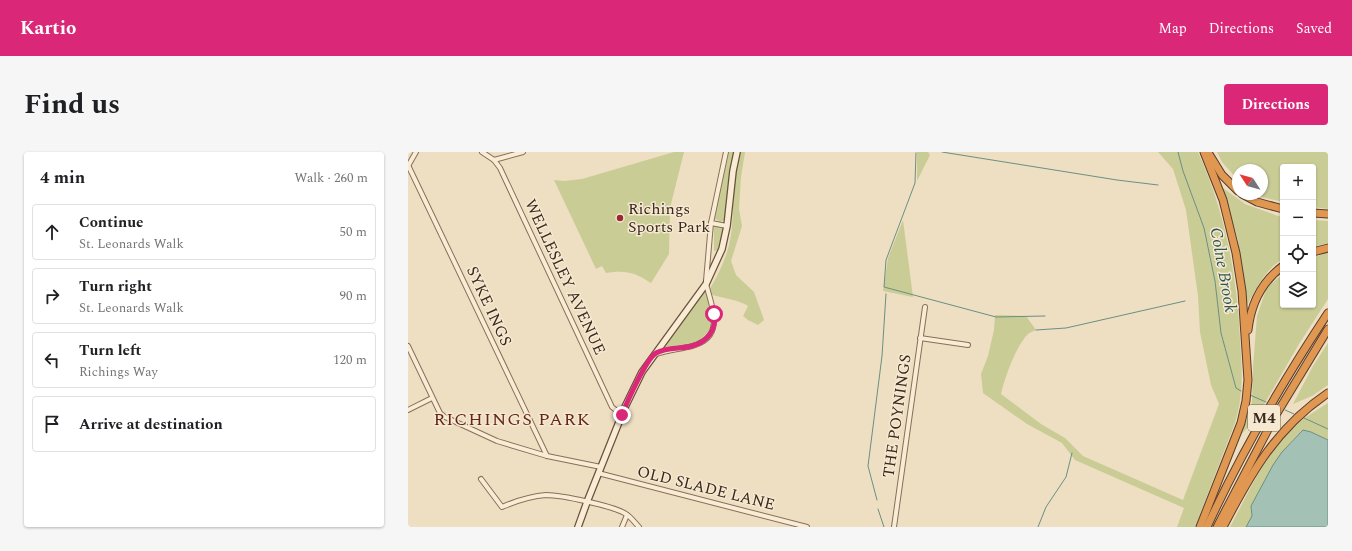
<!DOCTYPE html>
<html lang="en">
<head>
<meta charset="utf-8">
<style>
	:root { --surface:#fff; --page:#f6f6f6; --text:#202124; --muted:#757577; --line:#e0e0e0; --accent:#db2777 }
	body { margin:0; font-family:Spectral,serif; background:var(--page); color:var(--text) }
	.controls { position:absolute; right:12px; top:12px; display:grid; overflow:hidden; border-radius:4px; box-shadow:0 1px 3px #0004 }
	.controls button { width:36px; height:36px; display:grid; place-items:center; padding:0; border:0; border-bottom:1px solid var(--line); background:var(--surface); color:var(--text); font:20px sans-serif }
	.compass { position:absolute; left:824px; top:12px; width:36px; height:36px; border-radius:50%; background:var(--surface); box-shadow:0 1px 3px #0004; rotate:306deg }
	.stop { position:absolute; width:12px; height:12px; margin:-9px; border:3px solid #db2777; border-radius:50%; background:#fff }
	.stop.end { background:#db2777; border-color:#fff; box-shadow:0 1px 4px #0008 }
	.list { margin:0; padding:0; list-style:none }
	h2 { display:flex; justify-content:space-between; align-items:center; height:52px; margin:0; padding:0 16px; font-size:17px }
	h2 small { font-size:13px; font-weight:400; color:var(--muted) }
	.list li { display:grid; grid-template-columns:26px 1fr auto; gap:12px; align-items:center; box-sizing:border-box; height:56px; margin:0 8px 8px; padding:0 8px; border:1px solid var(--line); border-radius:4px }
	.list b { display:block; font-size:15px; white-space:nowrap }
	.list p { margin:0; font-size:13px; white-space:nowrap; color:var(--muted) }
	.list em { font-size:13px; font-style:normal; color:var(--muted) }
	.icon { flex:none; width:22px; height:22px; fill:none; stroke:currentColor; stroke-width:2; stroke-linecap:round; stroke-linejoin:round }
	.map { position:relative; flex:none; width:920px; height:375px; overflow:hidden; border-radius:4px }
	header { display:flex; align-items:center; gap:24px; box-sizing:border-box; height:56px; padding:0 20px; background:var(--accent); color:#fff }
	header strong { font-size:19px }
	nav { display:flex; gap:22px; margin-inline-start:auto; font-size:14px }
	.intro { display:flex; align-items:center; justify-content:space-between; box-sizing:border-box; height:96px; padding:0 24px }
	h1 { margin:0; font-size:28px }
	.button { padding:10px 18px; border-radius:4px; background:var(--accent); color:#fff; font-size:14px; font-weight:700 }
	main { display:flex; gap:24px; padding:0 24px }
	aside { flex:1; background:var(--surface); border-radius:4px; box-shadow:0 1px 3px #0004 }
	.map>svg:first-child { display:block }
	.green { fill:#cacc96 }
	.water { fill:#a4c1b6; stroke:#6b8f84 }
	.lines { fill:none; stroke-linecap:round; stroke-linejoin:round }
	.stream { stroke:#6b8f84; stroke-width:1 }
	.street-casing { stroke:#886f59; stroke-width:6 }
	.secondary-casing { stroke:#6a503c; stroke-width:8 }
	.highway-casing { stroke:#563d2d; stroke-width:9 }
	.street { stroke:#f9ecd5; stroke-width:4 }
	.secondary { stroke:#f9ecd5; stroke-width:5.5 }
	.highway { stroke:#df9751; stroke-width:7 }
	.route { stroke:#db2777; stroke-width:5 }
	.poi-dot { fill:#982831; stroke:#f6e9d1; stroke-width:1.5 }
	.labels { text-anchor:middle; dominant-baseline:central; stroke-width:3; stroke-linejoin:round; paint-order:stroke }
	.shield { fill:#f6e9d1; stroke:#716253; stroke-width:1 }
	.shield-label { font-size:15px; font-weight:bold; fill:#38281d }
	.poi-label { font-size:16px; fill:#38281d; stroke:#f6e9d1; text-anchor:start }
	.street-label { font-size:16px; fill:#38281d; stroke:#f6e9d1 }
	.water-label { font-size:17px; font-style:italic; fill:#2c5852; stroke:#f6e9d1 }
	.quarter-label { font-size:18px; letter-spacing:1px; fill:#65261c; stroke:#f6e9d1 }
</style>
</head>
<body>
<header>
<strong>Kartio</strong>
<nav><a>Map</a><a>Directions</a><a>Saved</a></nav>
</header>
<div class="intro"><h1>Find us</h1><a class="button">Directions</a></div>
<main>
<aside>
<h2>4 min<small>Walk · 260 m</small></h2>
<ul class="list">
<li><svg class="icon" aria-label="ahead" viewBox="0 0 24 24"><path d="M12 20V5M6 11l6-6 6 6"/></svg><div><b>Continue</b><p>St. Leonards Walk</p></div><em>50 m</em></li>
<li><svg class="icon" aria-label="right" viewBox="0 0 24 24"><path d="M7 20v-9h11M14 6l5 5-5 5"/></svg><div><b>Turn right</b><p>St. Leonards Walk</p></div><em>90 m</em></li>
<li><svg class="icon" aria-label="left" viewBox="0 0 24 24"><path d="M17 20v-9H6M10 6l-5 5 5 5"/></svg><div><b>Turn left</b><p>Richings Way</p></div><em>120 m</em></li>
<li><svg class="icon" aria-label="arrive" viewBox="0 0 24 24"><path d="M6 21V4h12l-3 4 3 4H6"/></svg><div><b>Arrive at destination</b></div></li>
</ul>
</aside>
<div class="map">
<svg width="920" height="375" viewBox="0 0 920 375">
	<rect width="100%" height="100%" fill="#eedec2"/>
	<g class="green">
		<path d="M266,0H276L262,56L261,102L243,131C226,120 218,118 198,121L194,114L188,117L146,28L156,29L174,27Z"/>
		<polygon points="321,0 327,0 318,67 312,70 306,66"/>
		<path d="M332,0H337L333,25L331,57L334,74L323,109L328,123L346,140L356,168L350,173L340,168L335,164L340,154C332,148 313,146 302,142L301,138C311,122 320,103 323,83C327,56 323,27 332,0Z"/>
		<polygon points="509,0 520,0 522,3 509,29"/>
		<path d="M750,0H790C817,60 829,122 832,187C834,218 836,240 827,271L787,375H769L776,356L667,308L654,291L619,272L575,241L573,222L580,204L586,178L587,163L618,164L628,178C626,179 622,180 620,182C608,194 597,225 593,242L633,272L657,286L675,304L775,348L811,252L803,233L792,180L790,144L778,58L765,17Z"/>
		<polygon points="809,0 920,0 920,57 905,55 905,15 875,15 875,50 854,45 849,42 854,42 854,18 830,18 830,28 814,10"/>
		<path d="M815,36L837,52L870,64L875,65V107C857,117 848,137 838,155L830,88Z"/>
		<polygon points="495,68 505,145 475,139 480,106"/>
		<polygon points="905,68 920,69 920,91 905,95"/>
		<polygon points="306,73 316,75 311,98 306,99"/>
		<polygon points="920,100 920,147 891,192 850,263 834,282 844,250 845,215 849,164 859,135 875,122 875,153 905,153 905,106"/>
		<polygon points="298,137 303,167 303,173 300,180 291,189 255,197"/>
		<polygon points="920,191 920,233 904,244 885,252 905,214"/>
		<path d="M920,251V288L903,280L894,279C869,302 858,328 843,357L844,364L838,375H822C841,340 857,301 887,274C897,265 909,258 920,251Z"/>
	</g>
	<polygon class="water" points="895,278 903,280 920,288 920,375 838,375 844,364 843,354 865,313 874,300"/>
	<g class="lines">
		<g class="stream">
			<polyline points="534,0 709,28 750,33"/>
			<polyline points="770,0 775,19 796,76 807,129 813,181 828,236 833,239"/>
			<polyline points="508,1 507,31 478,108 476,135 588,165 637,164"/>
			<polyline points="628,178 658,176 777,149"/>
			<polyline points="842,243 858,250"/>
			<polyline points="877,258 886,262"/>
			<polyline points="896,266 920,277"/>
			<polyline points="469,348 460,314 474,204 478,142"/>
			<polyline points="470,357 476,375"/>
			<polyline points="630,375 638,355 658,325 664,301"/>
		</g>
		<defs>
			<g id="street">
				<polyline points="74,0 86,8 92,16 204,255 210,260 214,263"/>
				<polyline points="86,8 115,0"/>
				<polyline points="0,13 139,304"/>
				<polyline points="0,14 8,0"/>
				<polyline points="303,71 319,74"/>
				<polyline points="298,129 303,71 318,0"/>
				<polyline points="512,186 560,193"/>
				<polyline points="0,194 32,261 37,265 89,289 139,304 193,315"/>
				<path d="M248,202C260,198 272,197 284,194C318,185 304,155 298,132"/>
				<polyline points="0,258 24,246"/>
				<polyline points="190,321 399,375"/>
				<path d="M73,327L94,355C108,349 123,344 138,343C153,343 206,354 218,362C223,365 227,371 231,375"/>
				<polyline points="214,375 219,363"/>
				<polyline points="486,375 517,155"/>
			</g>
			<polyline id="secondary" points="170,375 179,350 217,255 234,220 298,132 314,97 319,74 325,19 329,0"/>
			<g id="highway">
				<polyline points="801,2 814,23 830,39"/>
				<polyline points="834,42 849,50 875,57"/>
				<polyline points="905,61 920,62"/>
				<polyline points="905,100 920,96"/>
				<path d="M840,178C843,151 853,130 875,114"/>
				<polyline points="792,375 833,271 838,249 840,228 834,139 828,101 815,48 796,0"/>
				<path d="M799,375C833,301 875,229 920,161"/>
				<polyline points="809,375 866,266 920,177"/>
				<path d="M815,375C843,321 868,276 920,241"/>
			</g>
		</defs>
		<use href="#street" class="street-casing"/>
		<use href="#secondary" class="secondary-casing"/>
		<use href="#highway" class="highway-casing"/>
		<use href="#street" class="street"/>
		<use href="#secondary" class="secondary"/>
		<use href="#highway" class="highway"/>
	</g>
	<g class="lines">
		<path class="route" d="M214,263C219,250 238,207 248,201C259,195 273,197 284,194C299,190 309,178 306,162"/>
	</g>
	<circle class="poi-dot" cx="212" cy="66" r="4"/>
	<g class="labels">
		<rect class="shield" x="840" y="253" width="32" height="26" rx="3"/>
		<g class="shield-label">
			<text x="856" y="266">M4</text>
		</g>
		<g class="poi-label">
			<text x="220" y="57">Richings<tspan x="220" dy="18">Sports Park</tspan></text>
		</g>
		<g class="street-label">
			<text transform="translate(157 125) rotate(65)">WELLESLEY AVENUE</text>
			<text transform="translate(81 154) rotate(65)">SYKE INGS</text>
			<text transform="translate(489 264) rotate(-82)">THE POYNINGS</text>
			<text transform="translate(298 336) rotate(14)">OLD SLADE LANE</text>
		</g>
		<g class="water-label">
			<text transform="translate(815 118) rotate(80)">Colne Brook</text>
		</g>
		<g class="quarter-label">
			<text x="104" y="267">RICHINGS PARK</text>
		</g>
	</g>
</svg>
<div class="controls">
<button>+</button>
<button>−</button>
<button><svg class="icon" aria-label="locate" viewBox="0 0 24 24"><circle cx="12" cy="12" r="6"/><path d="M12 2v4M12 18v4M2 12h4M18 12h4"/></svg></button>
<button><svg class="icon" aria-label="layers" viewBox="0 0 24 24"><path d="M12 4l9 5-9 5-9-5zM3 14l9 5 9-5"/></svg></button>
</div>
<svg class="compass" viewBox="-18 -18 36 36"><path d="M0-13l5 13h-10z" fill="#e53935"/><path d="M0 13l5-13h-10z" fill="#757577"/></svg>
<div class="stop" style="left:306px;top:162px"></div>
<div class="stop end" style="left:214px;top:263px"></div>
</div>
</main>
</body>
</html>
